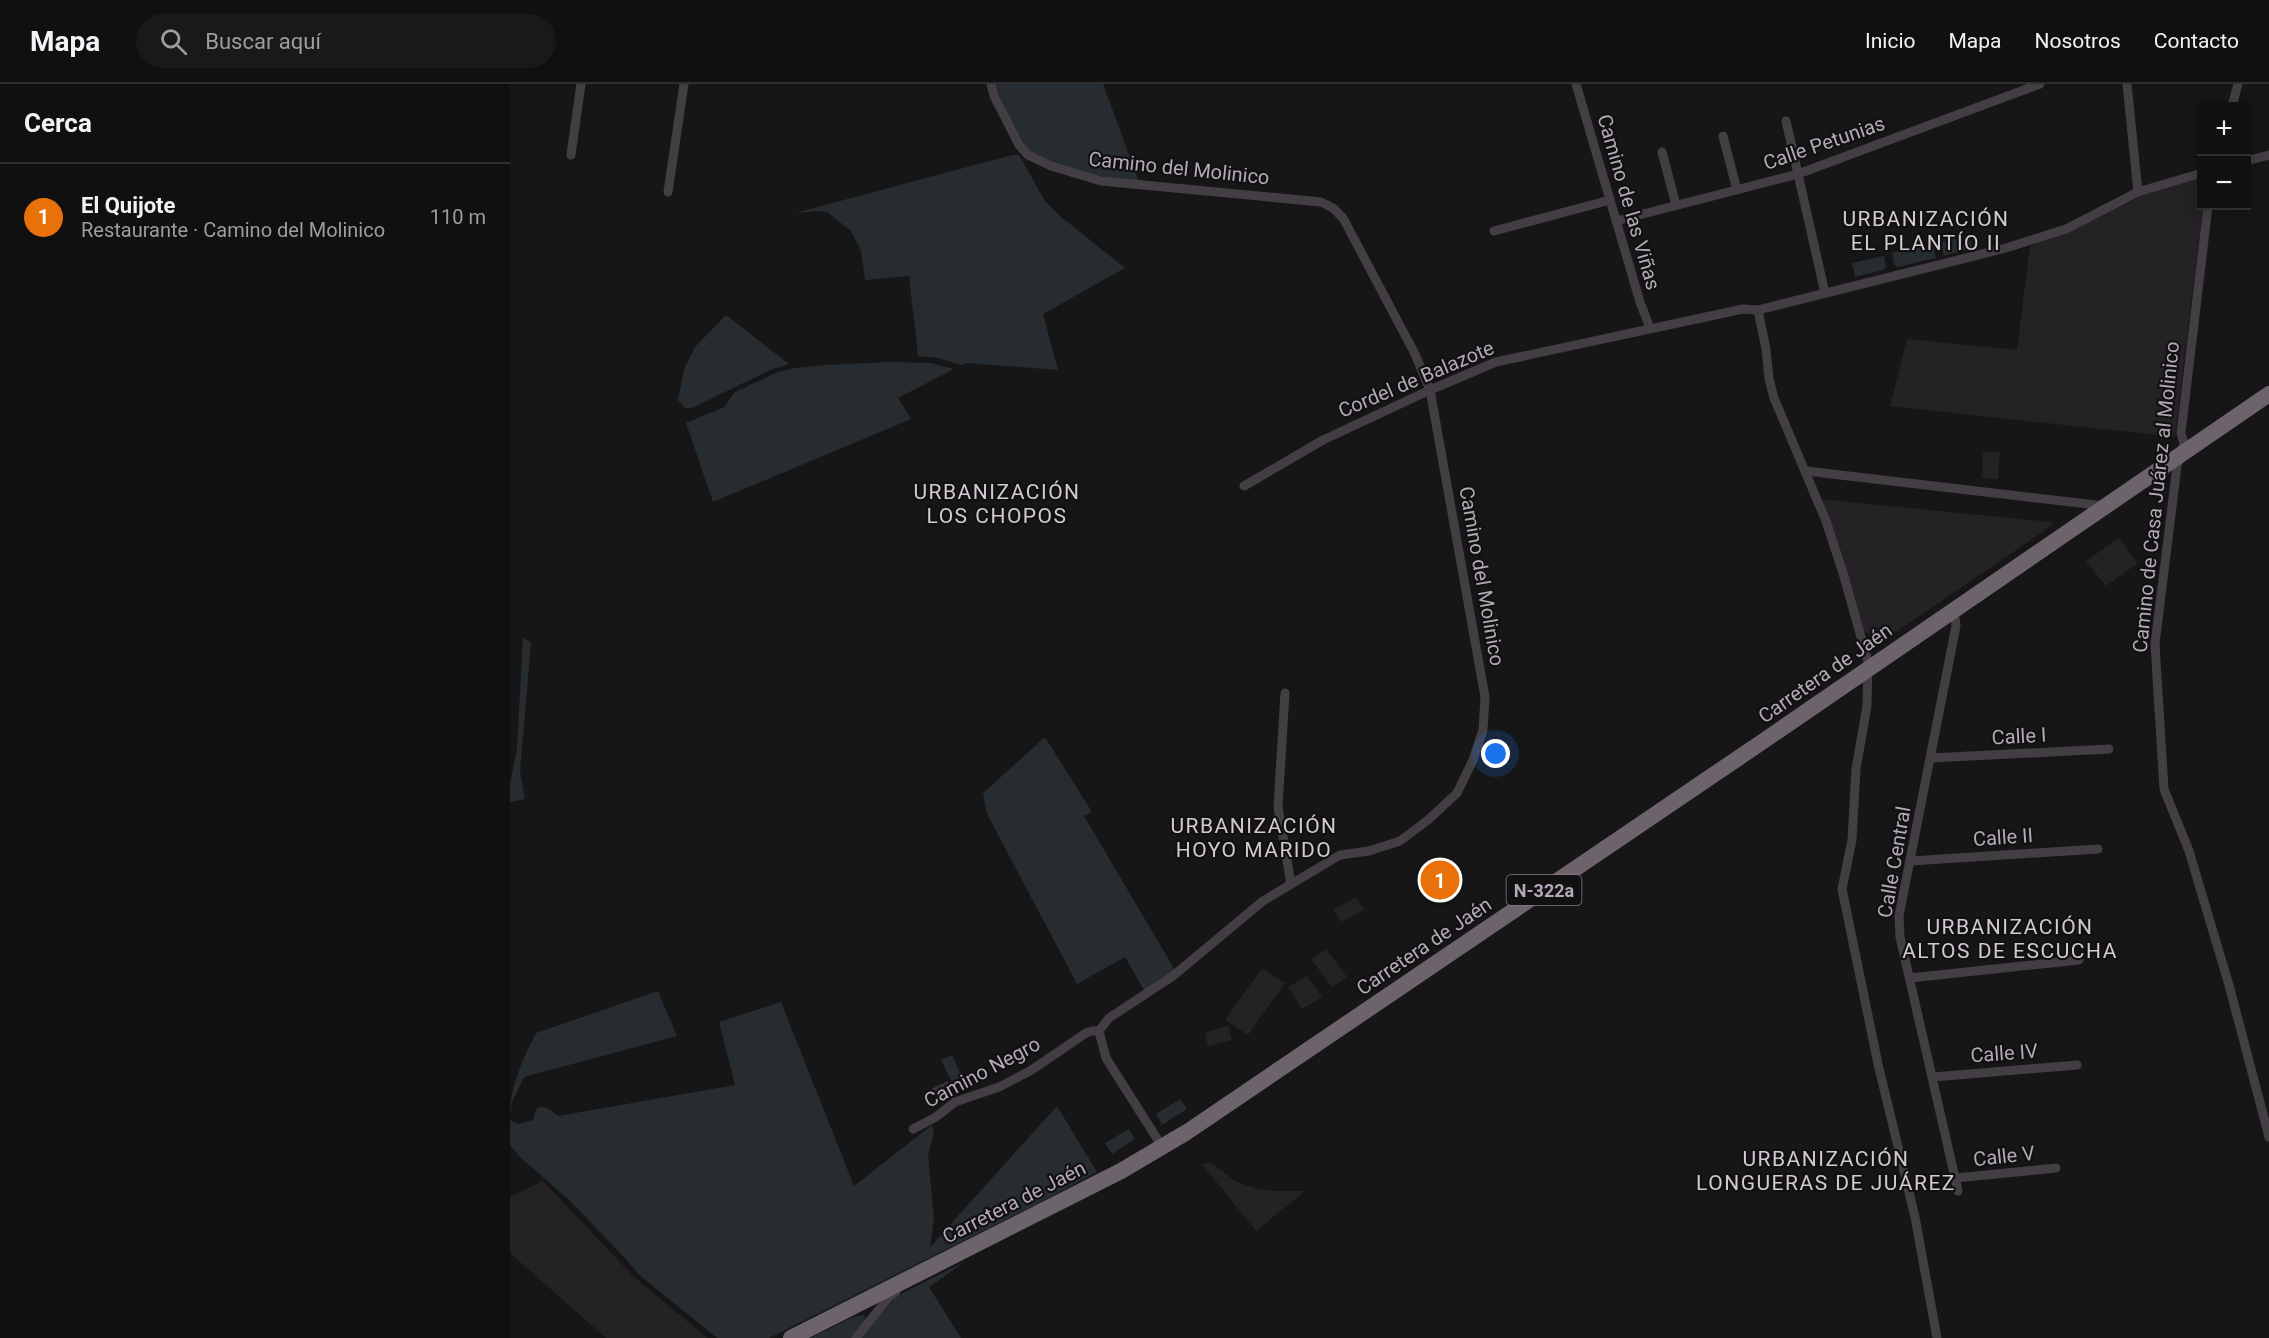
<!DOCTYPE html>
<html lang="es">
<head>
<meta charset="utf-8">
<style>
	:root { --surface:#111011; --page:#1a191a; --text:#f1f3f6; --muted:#9c9d9f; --line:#303031; --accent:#db2777 }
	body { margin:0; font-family:Roboto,sans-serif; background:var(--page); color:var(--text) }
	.controls { position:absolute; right:18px; top:18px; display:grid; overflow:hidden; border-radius:0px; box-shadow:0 3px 15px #0003 }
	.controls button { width:54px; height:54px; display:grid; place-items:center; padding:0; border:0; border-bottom:2px solid var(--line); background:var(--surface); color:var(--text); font:30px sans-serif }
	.you { position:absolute; left:986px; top:670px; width:21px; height:21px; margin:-15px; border:4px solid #fff; border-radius:50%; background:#1a73e8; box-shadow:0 0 0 9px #1a73e833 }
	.badge { display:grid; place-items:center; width:39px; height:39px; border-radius:50%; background:var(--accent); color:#fff; font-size:20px; font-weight:700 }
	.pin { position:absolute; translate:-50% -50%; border:3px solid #fff; box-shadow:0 2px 6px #0006 }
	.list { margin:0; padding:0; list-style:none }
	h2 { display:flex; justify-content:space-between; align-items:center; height:78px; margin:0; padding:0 24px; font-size:26px }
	h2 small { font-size:20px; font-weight:400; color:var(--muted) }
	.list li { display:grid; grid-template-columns:39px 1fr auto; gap:18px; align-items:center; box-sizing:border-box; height:108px; padding:0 24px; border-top:2px solid var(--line) }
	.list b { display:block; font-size:22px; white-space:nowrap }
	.list p { margin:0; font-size:20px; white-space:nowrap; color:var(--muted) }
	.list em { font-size:20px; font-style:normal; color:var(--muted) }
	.icon { flex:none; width:33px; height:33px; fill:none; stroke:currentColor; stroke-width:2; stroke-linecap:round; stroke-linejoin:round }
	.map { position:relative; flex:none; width:1759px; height:1254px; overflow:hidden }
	header { display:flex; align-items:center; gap:36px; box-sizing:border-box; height:84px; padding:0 30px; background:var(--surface); border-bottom:2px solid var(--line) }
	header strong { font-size:28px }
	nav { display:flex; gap:33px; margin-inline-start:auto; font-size:21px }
	.search { width:420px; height:54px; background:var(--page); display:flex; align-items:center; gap:15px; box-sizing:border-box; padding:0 21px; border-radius:33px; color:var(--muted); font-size:22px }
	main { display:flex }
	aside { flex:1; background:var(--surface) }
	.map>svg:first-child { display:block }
	.built { fill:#242224 }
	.green { fill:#262c2f }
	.water { fill:#393040 }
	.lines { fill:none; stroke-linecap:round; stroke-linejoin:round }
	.street { stroke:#433e43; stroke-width:9 }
	.highway { stroke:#6c636d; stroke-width:16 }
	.labels { text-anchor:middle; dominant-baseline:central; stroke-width:4.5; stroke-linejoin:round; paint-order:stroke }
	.shield { fill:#121112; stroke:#837b86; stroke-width:1.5 }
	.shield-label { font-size:18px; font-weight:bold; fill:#b4a9b7 }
	.street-label { font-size:20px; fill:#b4a9b7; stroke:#121112 }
	.neighbourhood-label { font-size:21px; letter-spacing:1.5px; fill:#d2c9d3; stroke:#121112 }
</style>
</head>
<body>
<header>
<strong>Mapa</strong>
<div class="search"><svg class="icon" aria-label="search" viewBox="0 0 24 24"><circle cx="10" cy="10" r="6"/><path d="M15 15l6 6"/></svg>Buscar aquí</div>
<nav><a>Inicio</a><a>Mapa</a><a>Nosotros</a><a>Contacto</a></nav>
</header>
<main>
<aside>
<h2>Cerca<small></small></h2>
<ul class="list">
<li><span class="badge" style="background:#e8710a">1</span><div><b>El Quijote</b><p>Restaurante · Camino del Molinico</p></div><em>110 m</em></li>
</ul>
</aside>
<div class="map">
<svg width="1759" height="1254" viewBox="0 0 1759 1254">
	<rect width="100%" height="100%" fill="#171617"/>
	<g class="built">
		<polygon points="1688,95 1691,96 1693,122 1665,353 1380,322 1397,255 1507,266 1520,162 1557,148 1634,111"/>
		<polygon points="1473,368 1490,368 1488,395 1472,394"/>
		<polygon points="1310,415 1541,438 1544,440 1373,557 1353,547"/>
		<polygon points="1609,454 1628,479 1596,502 1576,477"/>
		<polygon points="846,813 854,826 831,838 823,826"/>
		<polygon points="816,865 837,893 822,903 801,875"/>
		<polygon points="752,884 775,899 738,951 715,936"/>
		<polygon points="797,892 812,913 792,925 778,903"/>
		<polygon points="718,941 722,956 698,962 695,949"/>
		<polygon points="701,1079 727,1098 745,1104 764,1107 795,1107 746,1147 692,1080"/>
		<polygon points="33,1097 123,1192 197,1254 96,1254 0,1169 0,1113"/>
	</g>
	<g class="green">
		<path d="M484,0H593L629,98C600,95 541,85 518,66C504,54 490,17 484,0Z"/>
		<polygon points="502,71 509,71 535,117 550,132 615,184 533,230 548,286 456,279 451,281 428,274 408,272 399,192 355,196 351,167 341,147 317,128 307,127 285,129"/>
		<polygon points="1459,152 1462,162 1460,165 1434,172 1432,164 1424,166 1426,174 1388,183 1384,181 1382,169"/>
		<polygon points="1374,172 1376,183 1373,186 1345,193 1342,179"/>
		<polygon points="216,231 279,280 260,286 182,324 175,324 168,316 174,285 185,263"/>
		<polygon points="381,278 421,279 444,285 388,314 401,335 203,418 176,339 214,323 225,308 268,288 284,284 315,281"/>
		<polygon points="13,553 21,559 10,688 15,715 0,718 0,701 7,664"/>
		<polygon points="535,653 582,728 574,732 665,886 635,908 615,873 567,900 477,730 473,709"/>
		<path d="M148,907L167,952L14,993L2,1018L0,1029C0,1004 14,972 26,949Z"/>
		<path d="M271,918L344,1102L422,1041L424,1049L418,1071L424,1135L420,1163L547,1022L587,1088L527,1120L259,1254H207L128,1190L114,1173L59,1116L10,1073L0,1061V1036L8,1040L23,1036L26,1025C35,1019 41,1027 48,1032L225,1001L209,938Z"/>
		<polygon points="442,971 454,998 444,1003 431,976"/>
		<polygon points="670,1015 677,1025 652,1041 646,1030"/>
		<polygon points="619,1045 625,1055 602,1070 595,1059"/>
		<polygon points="456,1177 419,1203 451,1254 349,1254 387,1212"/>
		<polygon points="353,1231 356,1235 343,1254 300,1254 343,1233"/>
	</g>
	<polygon class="water" points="438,997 441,1005 425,1013 421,1005"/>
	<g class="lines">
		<g class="street">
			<polyline points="481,0 484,12 509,61 518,71 541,82 591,97 811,118 823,124 833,134 905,270 920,306 975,613 973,646 963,676 947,709 918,736 890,757 859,767 830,771 753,817 663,892 599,934 589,947 596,974 653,1064"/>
			<polyline points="1066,0 1130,218 1140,244"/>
			<polyline points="1617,0 1628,108"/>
			<polyline points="1722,22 1728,0"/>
			<polyline points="1276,37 1315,209"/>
			<polyline points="1213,52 1227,106"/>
			<polyline points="1152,68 1166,121"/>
			<polyline points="61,71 71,0"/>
			<polyline points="1736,77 1759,71"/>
			<polyline points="158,108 174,0"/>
			<polyline points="1698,122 1671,349 1674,359 1667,382 1645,560 1654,705 1679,767 1719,901 1759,1053"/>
			<polyline points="1106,137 1288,90 1530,0"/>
			<polyline points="984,147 1100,116"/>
			<polyline points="1248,226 1256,265 1259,295 1264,314 1316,437 1333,489 1358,578 1357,622 1346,685 1342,756 1332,805 1368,980 1405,1133 1427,1254"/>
			<polyline points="1296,387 1595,422"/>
			<polyline points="734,402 813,356 920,306 986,278 1233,225 1248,226 1496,164 1556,145 1628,108 1692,89"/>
			<polyline points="1444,525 1446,542 1389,832 1390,853 1448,1107"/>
			<polyline points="775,609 768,723 781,800"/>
			<polyline points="1421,674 1599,665"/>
			<polyline points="1401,777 1588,765"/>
			<polyline points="1400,894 1569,876"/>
			<polyline points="1423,993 1567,981"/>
			<polyline points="403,1045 426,1033 445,1018 489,1003 520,987 576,949 582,947 589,947"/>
			<polyline points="1446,1094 1546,1084"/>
			<polyline points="346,1254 379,1213 386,1208"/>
		</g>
		<polyline class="highway" points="281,1254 611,1087 677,1048 1249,660 1759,310"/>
	</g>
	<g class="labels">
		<rect class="shield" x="996.5" y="791" width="75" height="30" rx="4.5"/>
		<g class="shield-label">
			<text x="1034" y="806">N-322a</text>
		</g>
		<g class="street-label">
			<text transform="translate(1314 59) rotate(-19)">Calle Petunias</text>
			<text transform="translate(669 84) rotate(6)">Camino del Molinico</text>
			<text transform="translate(1119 118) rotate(74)">Camino de las Viñas</text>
			<text transform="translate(906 295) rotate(-23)">Cordel de Balazote</text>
			<text transform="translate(1646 413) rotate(-84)">Camino de Casa Juárez al Molinico</text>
			<text transform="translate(972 492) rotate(80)">Camino del Molinico</text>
			<text transform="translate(1315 589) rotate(-35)">Carretera de Jaén</text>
			<text transform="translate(1509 652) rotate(-3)">Calle I</text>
			<text transform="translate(1493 753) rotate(-4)">Calle II</text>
			<text transform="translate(1384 778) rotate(-80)">Calle Central</text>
			<text transform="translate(914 862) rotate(-34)">Carretera de Jaén</text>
			<text transform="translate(1494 969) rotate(-4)">Calle IV</text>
			<text transform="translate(472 988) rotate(-28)">Camino Negro</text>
			<text transform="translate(1494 1072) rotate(-6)">Calle V</text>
			<text transform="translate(504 1118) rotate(-27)">Carretera de Jaén</text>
		</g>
		<g class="neighbourhood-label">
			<text x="1416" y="135">URBANIZACIÓN<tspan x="1416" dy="24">EL PLANTÍO II</tspan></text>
			<text x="487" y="408">URBANIZACIÓN<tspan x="487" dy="24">LOS CHOPOS</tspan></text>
			<text x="744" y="742">URBANIZACIÓN<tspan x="744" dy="24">HOYO MARIDO</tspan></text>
			<text x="1500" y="843">URBANIZACIÓN<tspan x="1500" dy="24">ALTOS DE ESCUCHA</tspan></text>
			<text x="1316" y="1075">URBANIZACIÓN<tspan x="1316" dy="24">LONGUERAS DE JUÁREZ</tspan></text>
		</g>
	</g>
</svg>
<div class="controls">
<button>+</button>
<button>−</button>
</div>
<div class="you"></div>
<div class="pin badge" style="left:930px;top:796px;background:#e8710a">1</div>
</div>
</main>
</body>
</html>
